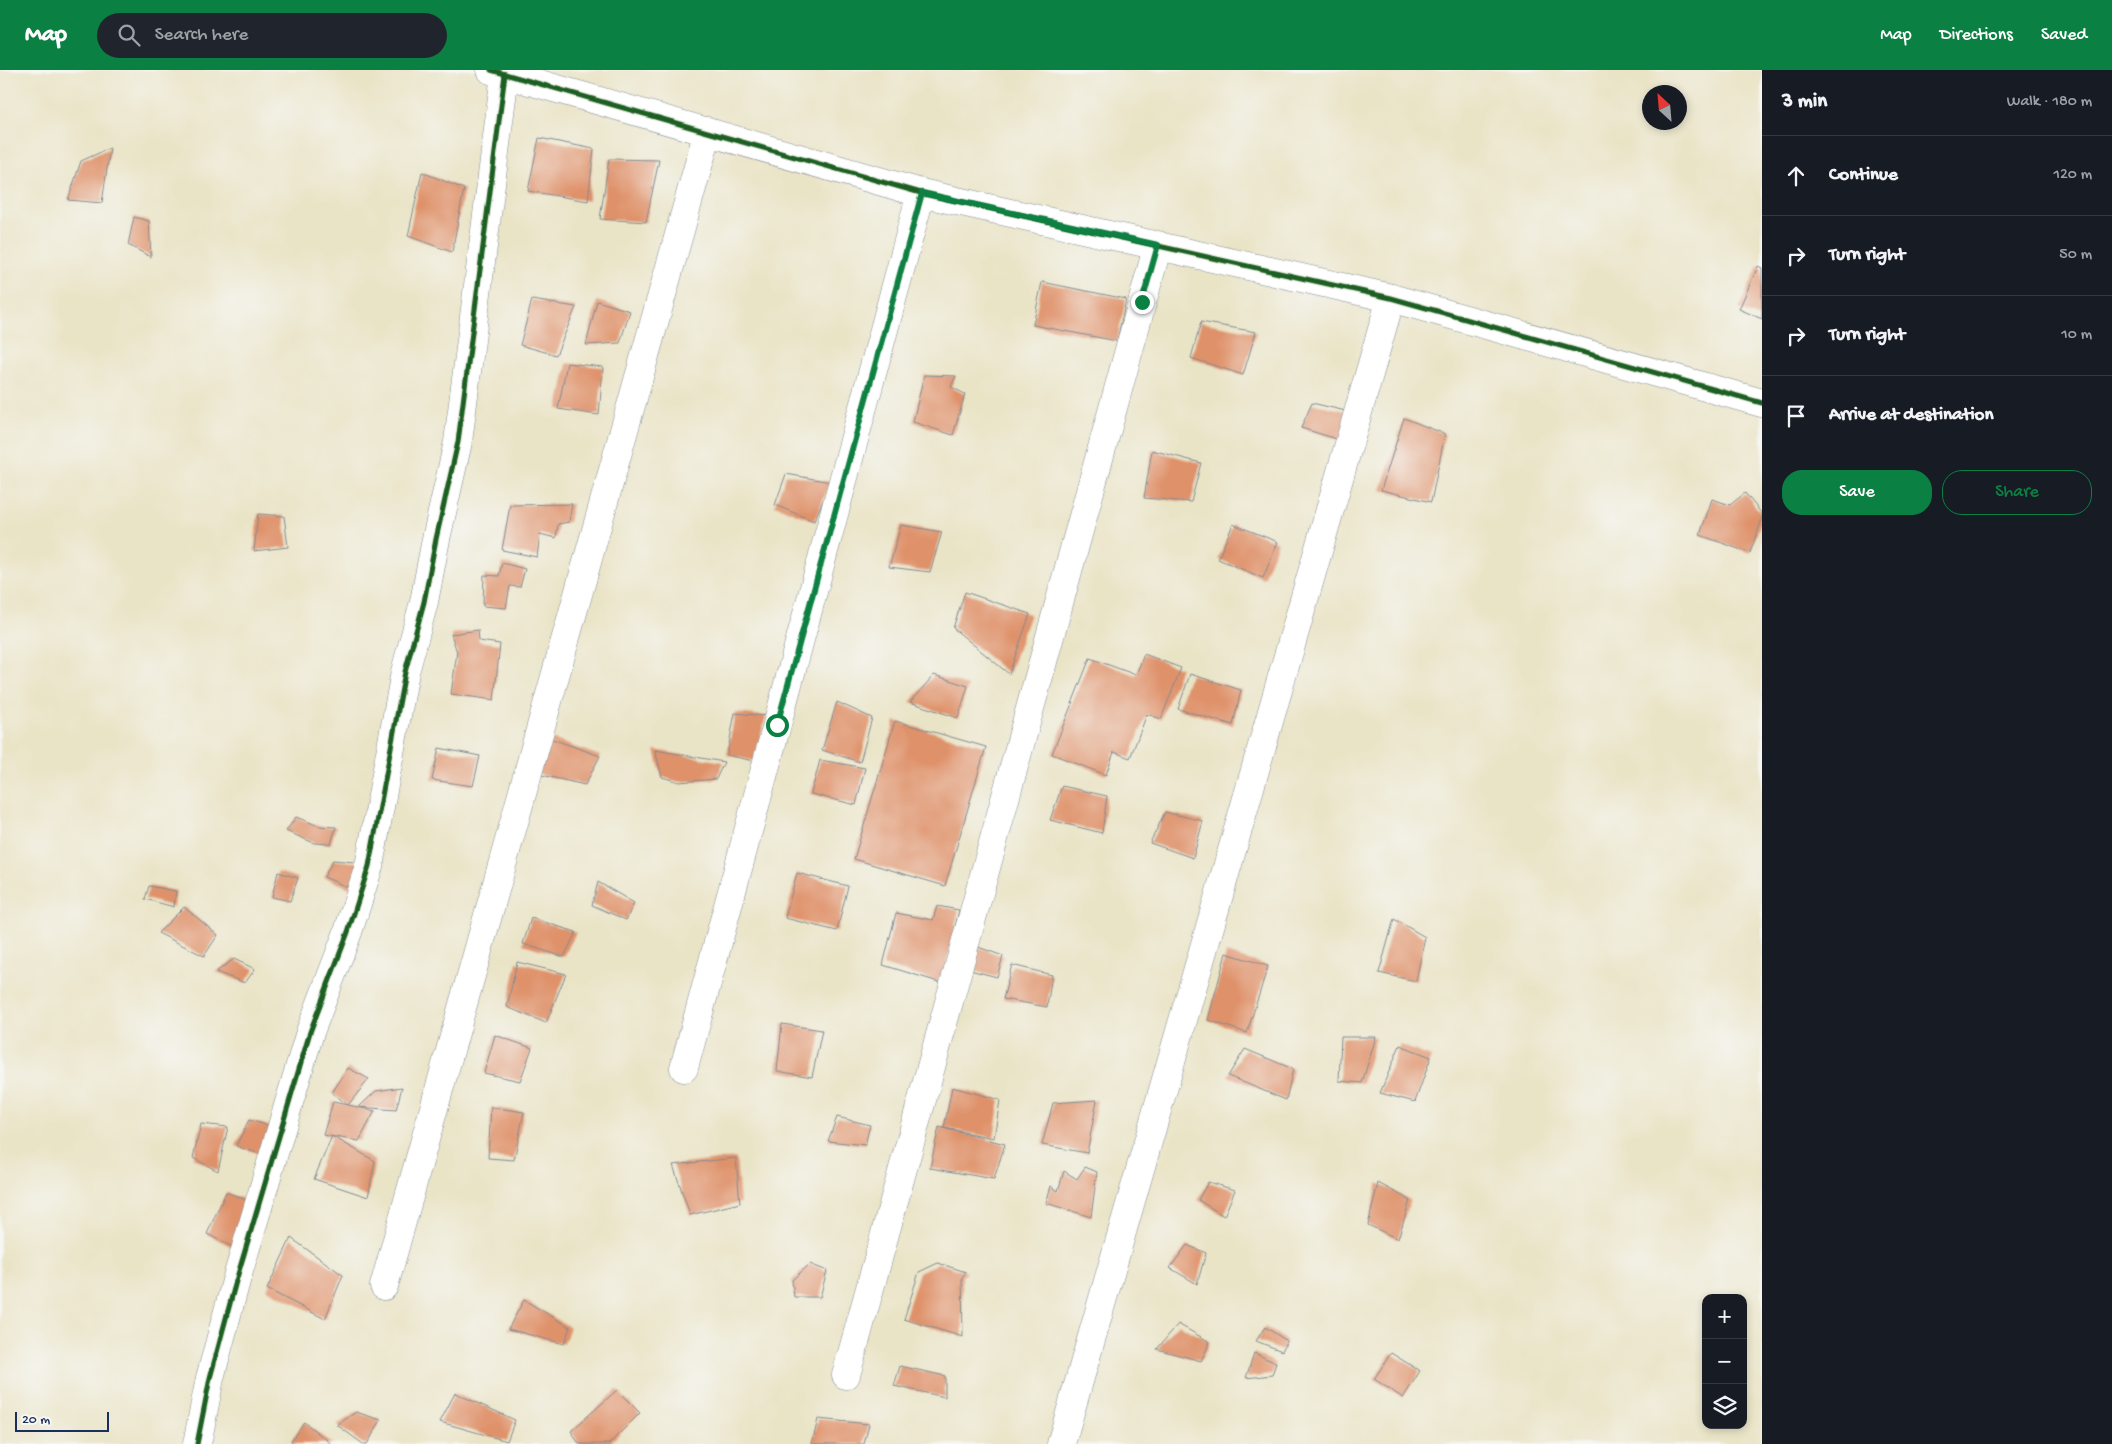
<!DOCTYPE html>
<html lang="en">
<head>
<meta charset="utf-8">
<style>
	:root { --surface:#171b24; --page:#20242c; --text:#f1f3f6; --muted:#9ea1a6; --line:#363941; --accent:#0b8043 }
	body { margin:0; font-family:"Gochi Hand",sans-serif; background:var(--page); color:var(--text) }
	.controls { position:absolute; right:15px; bottom:15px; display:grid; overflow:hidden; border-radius:10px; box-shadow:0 2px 8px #0003 }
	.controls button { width:45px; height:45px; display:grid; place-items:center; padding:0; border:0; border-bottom:1px solid var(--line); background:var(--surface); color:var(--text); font:25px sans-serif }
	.compass { position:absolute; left:1642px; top:15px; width:45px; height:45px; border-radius:50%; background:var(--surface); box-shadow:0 2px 8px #0003; rotate:334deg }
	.scale { position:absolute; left:15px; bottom:12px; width:94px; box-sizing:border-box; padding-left:5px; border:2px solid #1b2f5e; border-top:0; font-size:14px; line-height:18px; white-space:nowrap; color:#1b2f5e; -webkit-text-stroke:4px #f6f6f2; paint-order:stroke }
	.stop { position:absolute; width:15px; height:15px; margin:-11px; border:4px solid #0b8043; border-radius:50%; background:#fff }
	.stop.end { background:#0b8043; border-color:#fff; box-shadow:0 1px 5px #0008 }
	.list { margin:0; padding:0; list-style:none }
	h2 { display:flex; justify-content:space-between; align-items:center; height:65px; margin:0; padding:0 20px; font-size:21px }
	h2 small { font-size:16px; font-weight:400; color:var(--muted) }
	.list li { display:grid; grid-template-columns:32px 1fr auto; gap:15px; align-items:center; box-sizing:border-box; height:80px; padding:0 20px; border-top:1px solid var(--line) }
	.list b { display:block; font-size:19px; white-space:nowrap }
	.list em { font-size:16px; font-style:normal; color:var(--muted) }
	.actions { display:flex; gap:10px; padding:15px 20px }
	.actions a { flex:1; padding:11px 0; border:1px solid var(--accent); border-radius:20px; text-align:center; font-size:18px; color:var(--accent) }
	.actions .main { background:var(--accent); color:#fff }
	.icon { flex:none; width:28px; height:28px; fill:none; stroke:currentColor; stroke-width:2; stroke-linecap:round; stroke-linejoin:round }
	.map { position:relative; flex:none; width:1762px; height:1374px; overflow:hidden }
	header { display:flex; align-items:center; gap:30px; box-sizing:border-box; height:70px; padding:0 25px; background:var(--accent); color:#fff }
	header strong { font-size:24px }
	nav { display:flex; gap:28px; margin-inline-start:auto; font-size:18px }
	.search { width:350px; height:45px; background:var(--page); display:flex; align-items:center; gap:12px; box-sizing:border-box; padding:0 18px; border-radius:28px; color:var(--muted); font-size:19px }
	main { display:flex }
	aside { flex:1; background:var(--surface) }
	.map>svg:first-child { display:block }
	.building { fill:#df926a }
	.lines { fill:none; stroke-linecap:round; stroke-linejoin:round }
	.minor-casing { stroke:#828a92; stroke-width:29 }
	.tertiary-casing { stroke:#828a92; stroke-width:29 }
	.minor { stroke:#fff; stroke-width:28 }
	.tertiary { stroke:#fff; stroke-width:28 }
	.cycleway-casing { stroke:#f6f6f2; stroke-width:8 }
	.cycleway { stroke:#1b5e20; stroke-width:5 }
	.route { stroke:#0b8043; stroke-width:6 }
</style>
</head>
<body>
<header>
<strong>Map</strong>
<div class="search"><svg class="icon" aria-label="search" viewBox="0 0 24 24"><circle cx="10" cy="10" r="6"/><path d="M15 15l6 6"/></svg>Search here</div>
<nav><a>Map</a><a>Directions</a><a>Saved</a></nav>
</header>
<main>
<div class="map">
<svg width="1762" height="1374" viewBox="0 0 1762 1374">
	<rect width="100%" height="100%" fill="#f6f6f2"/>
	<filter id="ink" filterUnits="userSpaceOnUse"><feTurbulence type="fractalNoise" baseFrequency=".02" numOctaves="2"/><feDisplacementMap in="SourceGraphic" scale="10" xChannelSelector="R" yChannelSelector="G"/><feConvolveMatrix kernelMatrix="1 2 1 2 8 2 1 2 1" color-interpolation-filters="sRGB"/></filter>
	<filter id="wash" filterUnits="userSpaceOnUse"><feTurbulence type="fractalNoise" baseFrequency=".0096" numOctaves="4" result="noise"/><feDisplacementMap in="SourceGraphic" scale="20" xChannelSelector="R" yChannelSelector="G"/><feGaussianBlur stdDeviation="1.12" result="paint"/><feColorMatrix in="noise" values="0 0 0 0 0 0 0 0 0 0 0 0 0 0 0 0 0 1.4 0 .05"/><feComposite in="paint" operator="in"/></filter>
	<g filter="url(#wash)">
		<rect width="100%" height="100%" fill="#eae4c7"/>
		<g id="blocks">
			<g class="building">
				<polygon points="539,68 594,79 588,131 528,121"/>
				<polygon points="110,78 102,133 68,130 81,91"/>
				<polygon points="609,89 659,90 646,152 600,149"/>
				<polygon points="422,102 464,119 452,182 408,166"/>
				<polygon points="134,147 149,151 151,187 128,175"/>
				<polygon points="1758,196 1762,198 1762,249 1739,239"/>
				<polygon points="1042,212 1126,229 1117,271 1033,255"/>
				<polygon points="532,230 576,237 556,285 520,275"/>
				<polygon points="597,231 630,241 620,273 586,275"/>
				<polygon points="1201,252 1256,262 1243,305 1191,288"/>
				<polygon points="567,293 603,297 599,345 558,339"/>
				<polygon points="924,305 956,306 951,317 965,324 953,365 913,352"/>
				<polygon points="1312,333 1350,342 1343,371 1301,358"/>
				<polygon points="1404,348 1445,364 1431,432 1381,420"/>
				<polygon points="1152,380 1201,393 1191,432 1144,428"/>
				<polygon points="786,404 831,412 814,451 775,435"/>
				<polygon points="1745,423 1762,444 1762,449 1750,483 1700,465 1712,429 1730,435"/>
				<polygon points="572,434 569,452 558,454 556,468 540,464 537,487 502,480 510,435"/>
				<polygon points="258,444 284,446 288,477 254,481"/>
				<polygon points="1233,454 1278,472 1263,508 1218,489"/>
				<polygon points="901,455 942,462 930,502 889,497"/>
				<polygon points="502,493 525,499 520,517 510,516 506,538 483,536 484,505 499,506"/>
				<polygon points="965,522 1030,544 1009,604 953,558"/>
				<polygon points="478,560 479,571 500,574 494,630 451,624 457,582 451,564"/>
				<polygon points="1144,584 1181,598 1161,649 1147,644 1130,688 1114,682 1106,705 1052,684 1090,588 1136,605"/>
				<polygon points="1190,604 1241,620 1233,655 1178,639"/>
				<polygon points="934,605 968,616 958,648 910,632"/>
				<polygon points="837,632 872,648 860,692 822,680"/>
				<polygon points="735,643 766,646 754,691 727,685"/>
				<polygon points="895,651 986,677 945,816 854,789"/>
				<polygon points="552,669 600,686 585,715 537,704"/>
				<polygon points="439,678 480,686 473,716 432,710"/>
				<polygon points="655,680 724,692 716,709 679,712 662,707"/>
				<polygon points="820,690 865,698 856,735 811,724"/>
				<polygon points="1062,716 1107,726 1102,763 1050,750"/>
				<polygon points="1165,742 1203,751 1193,788 1150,773"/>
				<polygon points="296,747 319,756 336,757 331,774 314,773 286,761"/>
				<polygon points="333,790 365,793 359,822 324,807"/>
				<polygon points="278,802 298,808 290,831 272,827"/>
				<polygon points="797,803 848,816 837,861 785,848"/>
				<polygon points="598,812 634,833 626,850 592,835"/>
				<polygon points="149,816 176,821 174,837 145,829"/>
				<polygon points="937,836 959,840 942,913 883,895 896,843 933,850"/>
				<polygon points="184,837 218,865 204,886 158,863"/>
				<polygon points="531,848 576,862 564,887 523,874"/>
				<polygon points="1394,849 1425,867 1416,911 1379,903"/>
				<polygon points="970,874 1003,886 997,907 962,898"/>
				<polygon points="1226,883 1268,896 1247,963 1208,950"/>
				<polygon points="234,889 255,899 245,913 216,902"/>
				<polygon points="517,892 566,904 546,953 507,937"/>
				<polygon points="1012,895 1052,905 1047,937 1003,929"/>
				<polygon points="782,954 822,960 812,1007 777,1001"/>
				<polygon points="495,965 532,978 520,1011 484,1003"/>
				<polygon points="1341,967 1376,967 1362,1013 1339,1011"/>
				<polygon points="1400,975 1431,987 1415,1032 1380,1023"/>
				<polygon points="1245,979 1293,999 1286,1030 1228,1006"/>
				<polygon points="348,998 369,1009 348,1035 375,1041 359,1071 323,1065 333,1032 348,1035 332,1023"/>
				<polygon points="402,1017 396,1040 359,1037 376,1021"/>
				<polygon points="952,1017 1000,1030 994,1068 944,1058"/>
				<polygon points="1097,1030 1087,1083 1042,1075 1053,1033"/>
				<polygon points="491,1037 524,1042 514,1090 488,1088"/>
				<polygon points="837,1047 870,1055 865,1075 828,1071"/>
				<polygon points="249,1050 273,1057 266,1086 236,1076"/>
				<polygon points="201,1054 228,1057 218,1101 193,1088"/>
				<polygon points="939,1057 1005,1074 994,1109 930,1098"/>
				<polygon points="332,1066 375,1091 368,1127 314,1109"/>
				<polygon points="736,1088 740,1133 690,1145 673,1095"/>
				<polygon points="1085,1097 1097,1102 1091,1147 1046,1133 1051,1116 1058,1121 1064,1101 1077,1109"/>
				<polygon points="1208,1112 1235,1120 1224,1146 1198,1130"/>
				<polygon points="1378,1113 1410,1130 1398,1169 1368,1155"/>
				<polygon points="226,1122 246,1130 238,1180 207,1164"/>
				<polygon points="291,1168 343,1205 325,1249 267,1219"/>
				<polygon points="1187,1175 1206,1183 1197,1214 1170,1198"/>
				<polygon points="938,1193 966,1202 962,1207 963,1267 904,1249 919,1202"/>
				<polygon points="810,1194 827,1201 820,1227 794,1227 792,1210"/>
				<polygon points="524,1230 570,1257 564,1274 508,1259"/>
				<polygon points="1178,1254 1210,1272 1201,1291 1157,1279"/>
				<polygon points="1265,1257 1287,1271 1282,1281 1256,1271"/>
				<polygon points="1254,1283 1276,1293 1272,1305 1246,1308"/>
				<polygon points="1391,1283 1420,1301 1403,1328 1374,1309"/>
				<polygon points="900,1296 945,1306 945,1327 894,1316"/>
				<polygon points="617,1320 640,1343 609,1374 579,1374 571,1361"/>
				<polygon points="455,1323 515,1350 507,1371 440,1352"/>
				<polygon points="356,1342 381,1350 367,1374 363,1374 337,1355"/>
				<polygon points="818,1349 869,1354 864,1374 812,1374"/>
				<polygon points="304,1352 332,1374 295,1374 291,1371"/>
			</g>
		</g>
	</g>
	<g filter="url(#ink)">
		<use href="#blocks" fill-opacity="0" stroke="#828a92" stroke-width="1"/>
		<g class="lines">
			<defs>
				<g id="minor">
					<polyline points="684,998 921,123"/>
					<polyline points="384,1216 708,61"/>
					<polyline points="846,1305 1158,175"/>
					<polyline points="197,1374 210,1308 236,1211 310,962 348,862 369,796 405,602 424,532 436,469 458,372 505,4"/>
					<polyline points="1061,1374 1391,228"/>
				</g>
				<polyline id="tertiary" points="491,0 921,123 1391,228 1762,333"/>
			</defs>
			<use href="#minor" class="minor-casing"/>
			<use href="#tertiary" class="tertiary-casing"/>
			<use href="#minor" class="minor"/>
			<use href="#tertiary" class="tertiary"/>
			<defs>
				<g id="cycleway">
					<polyline points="491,0 921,123 1391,228 1762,333"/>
					<polyline points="197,1374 210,1308 236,1211 310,962 348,862 369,796 405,602 424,532 436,469 458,372 505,4"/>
				</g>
			</defs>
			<use href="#cycleway" class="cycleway-casing"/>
			<use href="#cycleway" class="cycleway"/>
		</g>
	</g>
	<g class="lines" filter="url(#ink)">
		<polyline class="route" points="777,655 922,123 1158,175 1142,232"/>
	</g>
</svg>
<div class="controls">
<button>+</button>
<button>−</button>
<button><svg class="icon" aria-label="layers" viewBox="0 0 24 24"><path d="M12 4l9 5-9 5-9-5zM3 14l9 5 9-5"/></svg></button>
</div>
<svg class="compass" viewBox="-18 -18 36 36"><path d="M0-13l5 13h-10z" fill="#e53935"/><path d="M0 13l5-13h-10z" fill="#9ea1a6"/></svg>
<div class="scale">20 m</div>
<div class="stop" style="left:777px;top:655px"></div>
<div class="stop end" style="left:1142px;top:232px"></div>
</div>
<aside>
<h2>3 min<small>Walk · 180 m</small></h2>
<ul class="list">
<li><svg class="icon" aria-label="ahead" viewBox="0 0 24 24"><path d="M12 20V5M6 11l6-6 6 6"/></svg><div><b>Continue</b></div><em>120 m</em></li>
<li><svg class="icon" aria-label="right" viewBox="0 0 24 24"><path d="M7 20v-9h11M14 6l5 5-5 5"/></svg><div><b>Turn right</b></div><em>50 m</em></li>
<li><svg class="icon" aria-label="right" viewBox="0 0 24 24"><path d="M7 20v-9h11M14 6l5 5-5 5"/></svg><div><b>Turn right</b></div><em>10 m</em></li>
<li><svg class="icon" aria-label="arrive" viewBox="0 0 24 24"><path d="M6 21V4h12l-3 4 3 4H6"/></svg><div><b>Arrive at destination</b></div></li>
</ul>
<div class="actions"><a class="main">Save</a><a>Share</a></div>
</aside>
</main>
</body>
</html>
